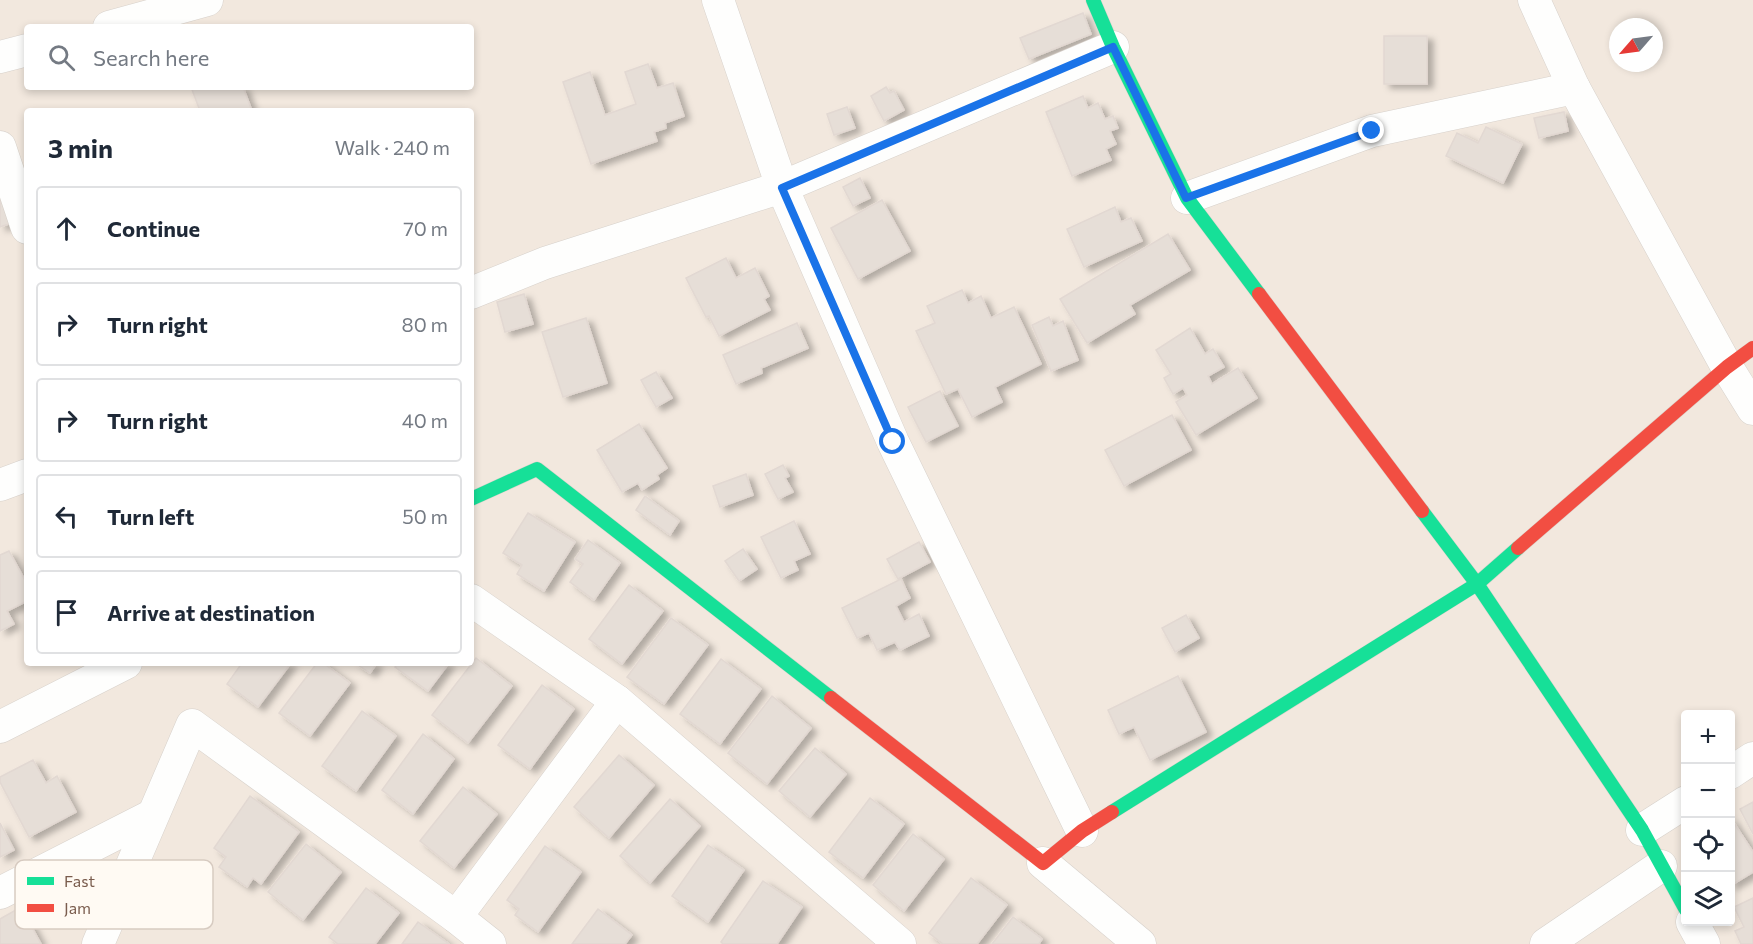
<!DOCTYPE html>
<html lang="en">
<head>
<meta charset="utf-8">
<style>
	:root { --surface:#fff; --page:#f6f6f7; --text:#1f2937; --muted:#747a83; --line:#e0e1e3 }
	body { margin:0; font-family:Commissioner,sans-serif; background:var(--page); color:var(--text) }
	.controls { position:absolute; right:18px; bottom:18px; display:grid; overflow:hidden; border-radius:6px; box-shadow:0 3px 9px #0003 }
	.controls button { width:54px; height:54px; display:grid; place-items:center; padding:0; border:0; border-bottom:2px solid var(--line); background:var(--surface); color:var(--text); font:30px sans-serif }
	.compass { position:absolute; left:1609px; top:18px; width:54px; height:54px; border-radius:50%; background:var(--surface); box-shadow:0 3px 9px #0003; rotate:242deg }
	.stop { position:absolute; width:18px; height:18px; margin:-14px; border:4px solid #1a73e8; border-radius:50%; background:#fff }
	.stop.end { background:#1a73e8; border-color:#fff; box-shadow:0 2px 6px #0008 }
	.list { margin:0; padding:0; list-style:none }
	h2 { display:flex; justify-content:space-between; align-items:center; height:78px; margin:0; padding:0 24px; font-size:26px }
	h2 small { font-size:20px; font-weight:400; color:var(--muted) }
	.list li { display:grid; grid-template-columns:39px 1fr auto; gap:18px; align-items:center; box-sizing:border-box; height:84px; margin:0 12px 12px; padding:0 12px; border:2px solid var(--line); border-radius:6px }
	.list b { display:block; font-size:22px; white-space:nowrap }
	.list em { font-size:20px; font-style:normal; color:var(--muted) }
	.icon { flex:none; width:33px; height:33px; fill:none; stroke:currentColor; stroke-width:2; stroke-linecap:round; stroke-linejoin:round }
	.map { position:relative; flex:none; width:1753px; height:944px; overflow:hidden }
	.search { position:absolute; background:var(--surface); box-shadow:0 3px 9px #0003; left:24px; top:24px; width:450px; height:66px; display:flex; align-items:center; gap:15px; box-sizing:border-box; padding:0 21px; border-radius:6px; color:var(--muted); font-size:22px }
	.panel { position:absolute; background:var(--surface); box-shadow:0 3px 9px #0003; left:24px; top:108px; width:450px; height:558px; border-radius:6px }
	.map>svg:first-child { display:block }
	.residential { fill:#f2e8de; fill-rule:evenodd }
	.building { fill:#e6ded7; stroke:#e2d8d2; stroke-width:1.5; filter:url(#shadow) }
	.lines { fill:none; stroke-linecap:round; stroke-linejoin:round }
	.street-casing { stroke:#d7d1cb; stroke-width:33 }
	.fast-casing { stroke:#d9d2cb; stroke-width:15 }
	.jam-casing { stroke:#d9d2cb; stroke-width:15 }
	.street { stroke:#fefefd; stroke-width:32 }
	.fast { stroke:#16e098; stroke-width:14 }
	.jam { stroke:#f24e42; stroke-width:14 }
	.route { stroke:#1a73e8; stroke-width:8 }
	.key { fill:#fffaf3; stroke:#d7cbc1; stroke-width:1.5 }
	.key-label { font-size:16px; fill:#7a5c4d }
</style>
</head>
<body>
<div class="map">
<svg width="1753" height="944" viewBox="0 0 1753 944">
	<defs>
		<filter id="shadow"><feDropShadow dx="6" dy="4" stdDeviation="3" flood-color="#0004"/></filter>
	</defs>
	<rect width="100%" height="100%" fill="#f9f5f0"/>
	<path class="residential" d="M0,0H1753V944H0ZM27,27H471V87H27ZM1618,27H1654V63H1618ZM27,111H471V663H27ZM1686,714H1730V922H1686Z"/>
	<g class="building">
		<polygon points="1083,13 1091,34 1029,59 1020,38"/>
		<rect x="1384" y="36" width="43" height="48"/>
		<polygon points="648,64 657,88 673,83 684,116 665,123 666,128 654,132 657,141 591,164 563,82 590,72 605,115 636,104 625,72"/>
		<polygon points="191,87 243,87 252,111 200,111"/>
		<polygon points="886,87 890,93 894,91 904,110 884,121 871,96"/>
		<polygon points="1083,96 1088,108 1098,103 1105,119 1113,116 1118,128 1110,131 1116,144 1106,149 1111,160 1072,176 1046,112"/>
		<polygon points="847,107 855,128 834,135 827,114"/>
		<polygon points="1564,112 1568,131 1539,138 1534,118"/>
		<polygon points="1486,127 1522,144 1503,183 1446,156 1457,133 1478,143"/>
		<polygon points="860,178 870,198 853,206 843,187"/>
		<polygon points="0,185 17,221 0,227"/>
		<polygon points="882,200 910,251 858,279 831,228"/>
		<polygon points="1115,207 1121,222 1131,218 1142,241 1084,267 1067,229"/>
		<polygon points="1168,234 1190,270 1130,305 1135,314 1087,343 1060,299"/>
		<polygon points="726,258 736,278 755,268 769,296 764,299 770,310 719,336 709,316 706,317 686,278"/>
		<polygon points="962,290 968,303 981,296 991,318 1014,307 1041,364 995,387 1002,402 972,417 958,389 946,394 916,331 935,323 927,306"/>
		<polygon points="524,294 533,324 505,332 497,302"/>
		<polygon points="1049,317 1053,326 1063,321 1078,360 1051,371 1032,325"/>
		<polygon points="586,318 607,383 563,397 542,332"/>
		<polygon points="797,323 808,348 761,368 762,373 736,384 723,355"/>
		<polygon points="1190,328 1205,354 1213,349 1224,367 1208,376 1212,384 1238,368 1257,398 1196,435 1176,402 1187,395 1183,388 1173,394 1164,378 1171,374 1156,350"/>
		<polygon points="656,372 672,398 656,407 641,380"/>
		<polygon points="940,391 958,426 926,442 908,407"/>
		<polygon points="1172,415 1191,450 1124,486 1105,450"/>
		<polygon points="639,424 667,468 657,475 659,479 642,490 638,483 622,492 597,450"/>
		<polygon points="783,465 789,476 785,478 793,492 778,499 765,474"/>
		<polygon points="746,474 753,495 720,507 713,486"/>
		<polygon points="645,496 679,521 670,535 636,510"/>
		<polygon points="528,513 575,542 544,591 517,574 522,565 503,553"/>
		<polygon points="794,521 810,554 794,561 798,570 781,578 761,537"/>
		<polygon points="588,540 620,563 594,600 570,582 583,564 575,559"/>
		<polygon points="919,542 930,562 898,579 887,559"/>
		<polygon points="743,549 757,569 739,581 725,561"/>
		<polygon points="9,551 27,584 27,601 7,611 14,624 0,631 0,555"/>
		<polygon points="901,579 910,598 896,606 904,622 919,614 929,636 900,650 895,642 877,650 869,633 857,638 842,608"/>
		<polygon points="629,585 663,611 622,664 589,639"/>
		<polygon points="1186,615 1199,638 1175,652 1162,628"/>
		<polygon points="671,618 708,645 664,704 627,677"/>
		<polygon points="476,658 512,686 468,743 432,715"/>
		<polygon points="721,659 761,689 720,744 680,714"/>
		<polygon points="242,663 291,663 258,707 227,684"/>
		<polygon points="317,663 323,663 350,683 310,736 279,713"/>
		<polygon points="355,663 377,663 370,673"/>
		<polygon points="398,663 449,663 428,691 395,667"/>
		<polygon points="1178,676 1206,732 1150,760 1134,727 1119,734 1108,710"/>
		<polygon points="542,685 574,709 530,769 498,745"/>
		<polygon points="772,696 811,728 767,784 728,753"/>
		<polygon points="362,711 396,736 356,791 322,766"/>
		<polygon points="423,734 454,759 413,814 382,790"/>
		<polygon points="815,748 846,774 810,817 779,791"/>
		<polygon points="619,755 654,785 609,838 574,807"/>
		<polygon points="33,760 46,783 57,776 76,812 29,837 0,782 0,777"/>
		<polygon points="463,787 497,814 454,868 420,841"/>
		<polygon points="250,796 299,832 261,884 253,878 247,887 219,867 226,857 214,848"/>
		<polygon points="870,798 904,824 863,878 829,852"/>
		<polygon points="670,799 700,826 650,883 620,856"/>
		<polygon points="1753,802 1753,834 1740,809"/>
		<polygon points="1730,817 1753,852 1753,872 1730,886"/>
		<polygon points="0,823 14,850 0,857"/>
		<polygon points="913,834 944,859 904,911 873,885"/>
		<polygon points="306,844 341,872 303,920 268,892"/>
		<polygon points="708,845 744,870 708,922 672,896"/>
		<polygon points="545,846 581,872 538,932 515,915 519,909 507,900"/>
		<polygon points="971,878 1007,905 977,944 943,944 929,933"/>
		<polygon points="763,881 802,907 777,944 723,944 721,942"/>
		<polygon points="366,888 399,913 375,944 338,944 329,937"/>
		<polygon points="1753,898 1753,944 1741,944 1735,931 1744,927 1734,907"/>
		<polygon points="21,907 41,944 0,944 0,919"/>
		<polygon points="598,909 632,935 625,944 572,944"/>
		<polygon points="1013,917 1042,939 1039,944 992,944"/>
		<polygon points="418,922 449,944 402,944"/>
	</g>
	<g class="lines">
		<defs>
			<g id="street">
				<polyline points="718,0 782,187 893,442 1082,831"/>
				<polyline points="1534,0 1574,88 1727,367 1753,409"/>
				<polyline points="109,27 207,0"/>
				<polyline points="0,57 27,50"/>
				<polyline points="0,147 27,228"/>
				<polyline points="1187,198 1372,131 1574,88"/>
				<polyline points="471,293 545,263 782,187 1113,47"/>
				<polyline points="0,485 27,475"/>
				<polyline points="471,600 617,701 900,944"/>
				<polyline points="0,727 126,663"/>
				<polyline points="1730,773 1753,758"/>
				<polyline points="1642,830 1686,802"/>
				<polyline points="1043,863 1140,944"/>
				<polyline points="0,893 151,816"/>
				<polyline points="456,917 617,701"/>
				<polyline points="1692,922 1704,944"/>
				<polyline points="98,944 192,725 456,917 490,944"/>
				<polyline points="1546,944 1661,866"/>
			</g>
			<g id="fast">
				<polyline points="1093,0 1113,47 1187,198 1259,294"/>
				<polyline points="471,499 537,469 831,698"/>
				<polyline points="1422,511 1477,584 1642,830 1686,910"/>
				<polyline points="1112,812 1477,584 1518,548"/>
			</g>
			<g id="jam">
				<polyline points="1259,294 1422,511"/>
				<polyline points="1518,548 1727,367 1753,348"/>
				<polyline points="831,698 1043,863 1082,831 1112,812"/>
			</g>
		</defs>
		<use href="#street" class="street-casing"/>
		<use href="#fast" class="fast-casing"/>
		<use href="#jam" class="jam-casing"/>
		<use href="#street" class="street"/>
		<use href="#fast" class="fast"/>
		<use href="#jam" class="jam"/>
	</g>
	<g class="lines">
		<polyline class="route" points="893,442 782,188 1113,47 1186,198 1372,131"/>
	</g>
	<rect x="15" y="860" width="198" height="69" rx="9" class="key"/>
	<rect x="27" y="877" width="27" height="8" fill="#16e098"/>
	<rect x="27" y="904" width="27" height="8" fill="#f24e42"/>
	<g class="key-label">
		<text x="64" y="887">Fast</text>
		<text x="64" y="914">Jam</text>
	</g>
</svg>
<div class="controls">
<button>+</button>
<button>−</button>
<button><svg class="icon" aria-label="locate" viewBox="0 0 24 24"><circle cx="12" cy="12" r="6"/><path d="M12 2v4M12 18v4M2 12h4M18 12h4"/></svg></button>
<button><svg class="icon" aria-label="layers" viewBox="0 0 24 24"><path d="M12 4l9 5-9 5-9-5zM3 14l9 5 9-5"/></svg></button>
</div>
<svg class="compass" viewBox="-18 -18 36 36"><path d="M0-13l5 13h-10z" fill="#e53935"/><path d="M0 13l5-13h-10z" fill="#747a83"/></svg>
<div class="stop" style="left:893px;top:442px"></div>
<div class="stop end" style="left:1372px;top:131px"></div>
<div class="search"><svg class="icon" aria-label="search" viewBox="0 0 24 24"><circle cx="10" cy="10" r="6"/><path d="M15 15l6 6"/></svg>Search here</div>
<section class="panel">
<h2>3 min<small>Walk · 240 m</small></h2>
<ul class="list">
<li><svg class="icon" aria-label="ahead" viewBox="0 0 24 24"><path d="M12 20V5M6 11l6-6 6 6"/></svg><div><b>Continue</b></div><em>70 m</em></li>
<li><svg class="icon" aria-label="right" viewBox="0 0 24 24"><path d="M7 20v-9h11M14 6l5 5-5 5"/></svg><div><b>Turn right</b></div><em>80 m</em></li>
<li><svg class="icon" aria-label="right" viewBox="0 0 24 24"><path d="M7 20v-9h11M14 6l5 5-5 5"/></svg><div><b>Turn right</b></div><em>40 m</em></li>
<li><svg class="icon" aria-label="left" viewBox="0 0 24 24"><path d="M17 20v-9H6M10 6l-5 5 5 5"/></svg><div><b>Turn left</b></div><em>50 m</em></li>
<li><svg class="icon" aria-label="arrive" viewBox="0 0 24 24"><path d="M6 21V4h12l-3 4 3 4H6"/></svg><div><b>Arrive at destination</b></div></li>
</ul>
</section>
</div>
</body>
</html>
